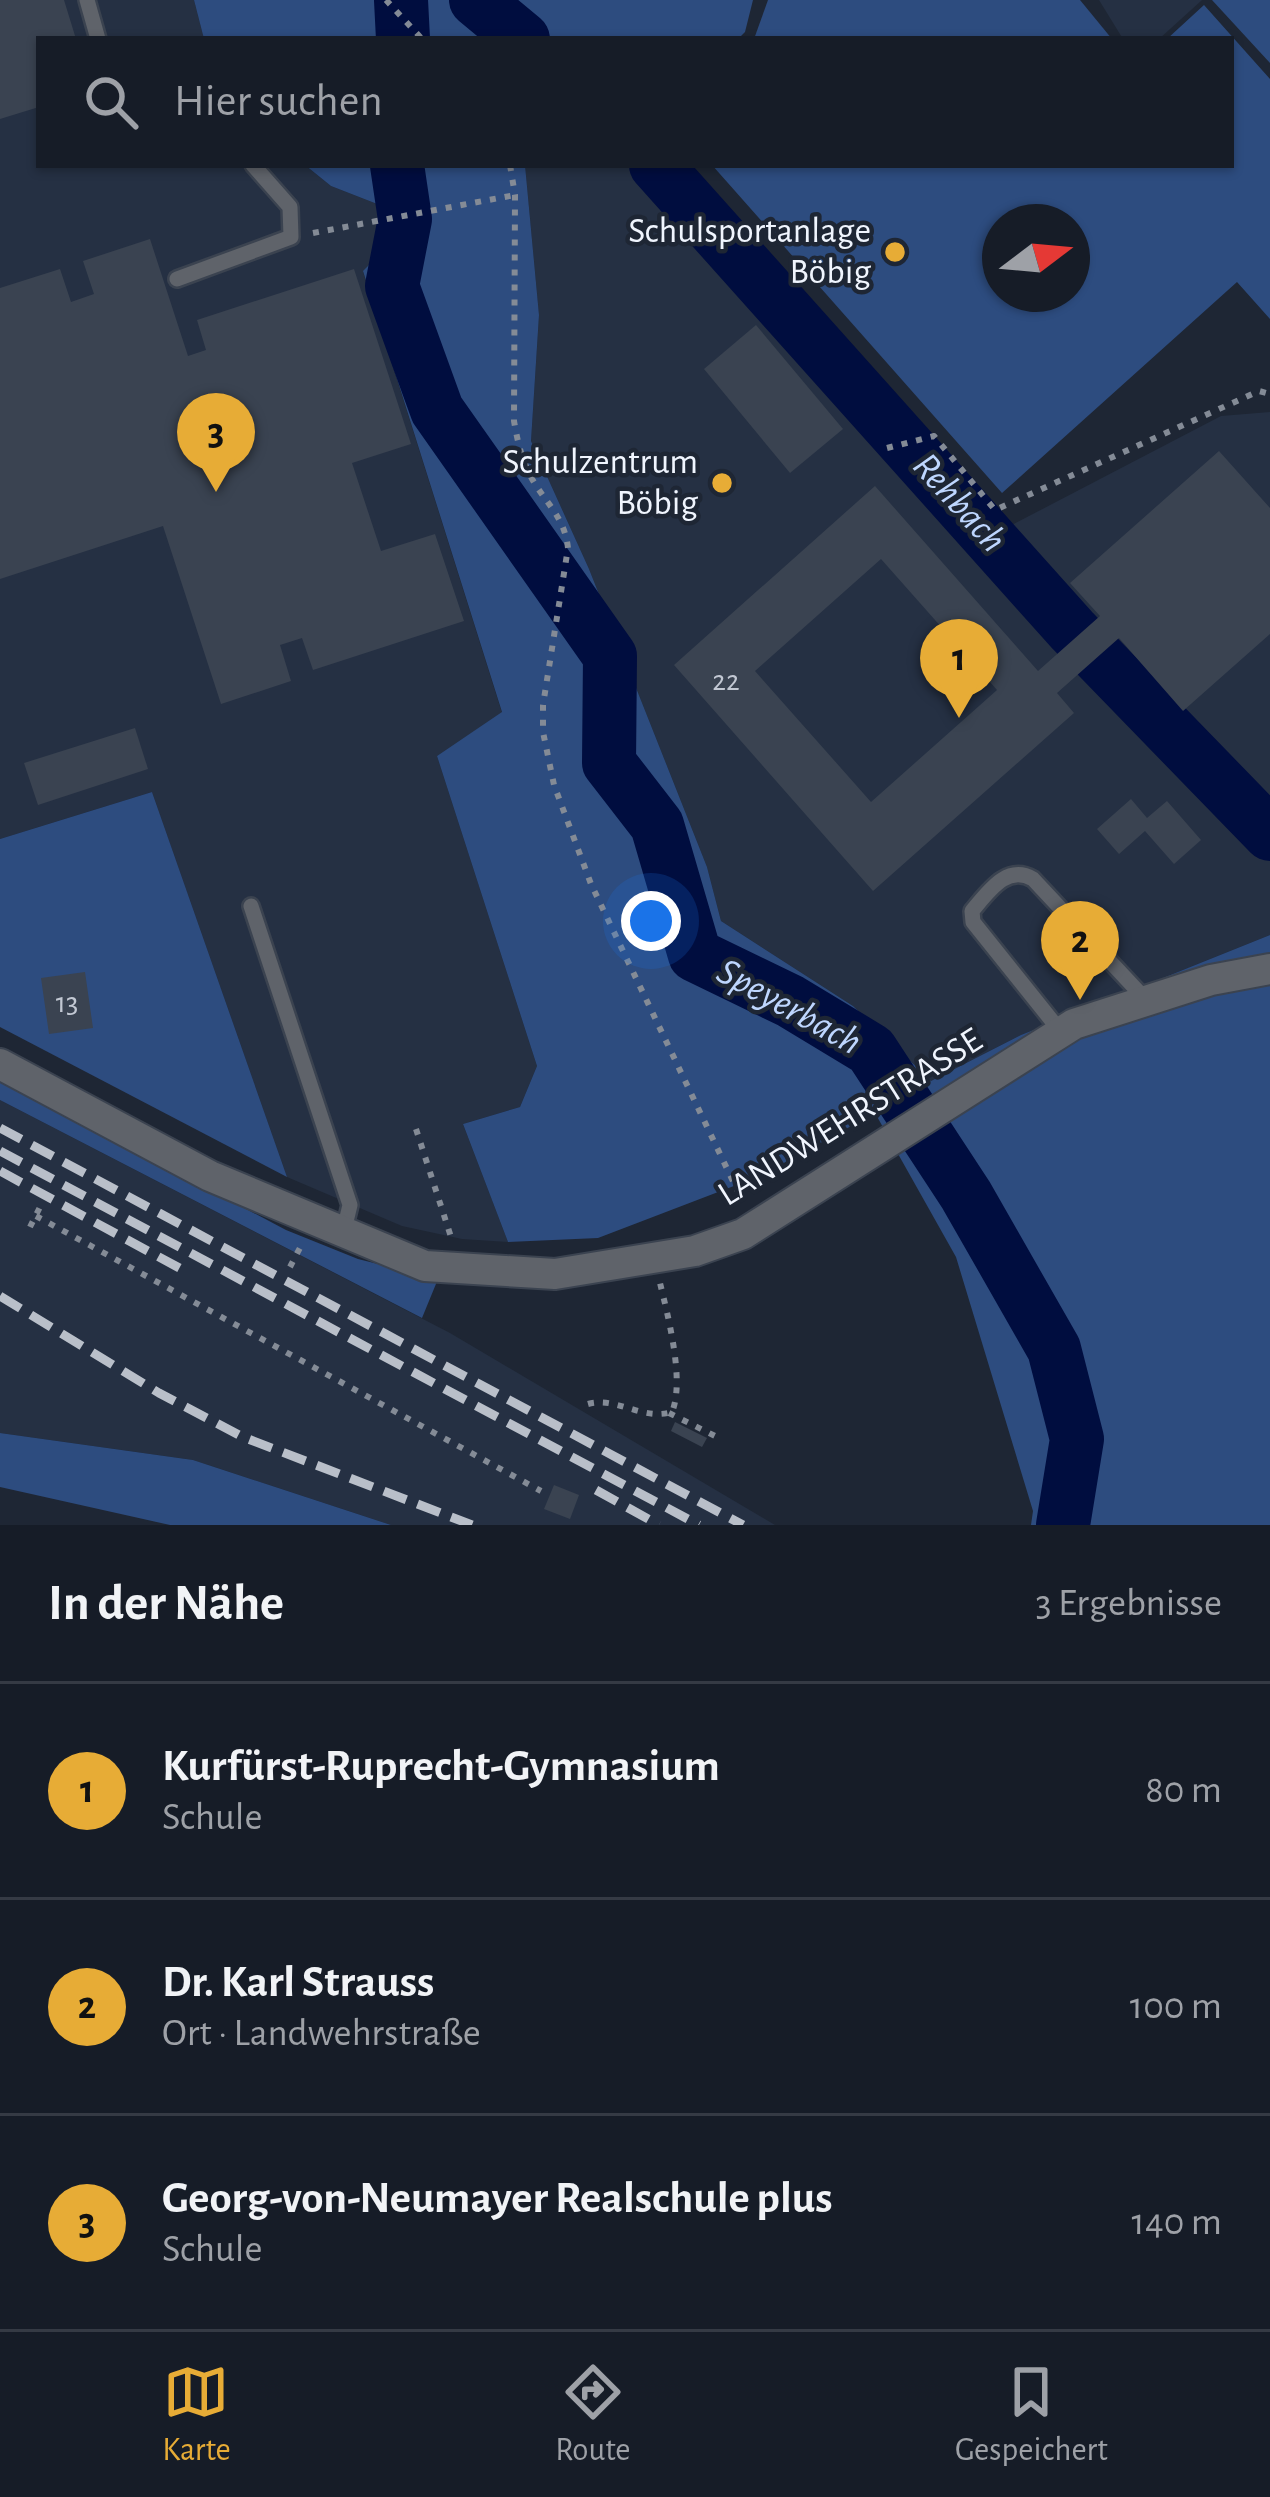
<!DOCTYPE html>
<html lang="de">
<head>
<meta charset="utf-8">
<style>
	:root { --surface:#161c27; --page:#1f252f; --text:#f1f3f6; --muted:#9ea1a7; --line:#353a44; --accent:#e7ac36 }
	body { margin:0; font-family:"Alegreya Sans",sans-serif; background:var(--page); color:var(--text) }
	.compass { position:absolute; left:982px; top:204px; width:108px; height:108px; border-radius:50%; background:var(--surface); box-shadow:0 3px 9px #0004; rotate:74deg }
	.you { position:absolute; left:651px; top:921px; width:42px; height:42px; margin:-30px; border:9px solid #fff; border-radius:50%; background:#1a73e8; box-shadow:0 0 0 18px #1a73e833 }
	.badge { display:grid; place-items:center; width:78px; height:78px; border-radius:50%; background:var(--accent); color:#111; font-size:39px; font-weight:700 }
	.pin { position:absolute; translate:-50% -99px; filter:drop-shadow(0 3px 6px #0008) }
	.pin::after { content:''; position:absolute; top:63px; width:42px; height:36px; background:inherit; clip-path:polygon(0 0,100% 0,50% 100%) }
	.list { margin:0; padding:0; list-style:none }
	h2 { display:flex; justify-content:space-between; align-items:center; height:156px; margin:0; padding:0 48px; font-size:51px }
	h2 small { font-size:39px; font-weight:400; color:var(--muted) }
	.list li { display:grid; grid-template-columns:78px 1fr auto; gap:36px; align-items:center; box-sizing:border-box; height:216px; padding:0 48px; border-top:3px solid var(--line) }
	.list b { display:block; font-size:45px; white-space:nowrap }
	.list p { margin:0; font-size:39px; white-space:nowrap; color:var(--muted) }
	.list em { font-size:39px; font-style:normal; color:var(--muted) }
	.icon { flex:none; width:66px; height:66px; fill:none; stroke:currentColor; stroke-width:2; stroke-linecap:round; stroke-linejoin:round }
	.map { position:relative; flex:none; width:1270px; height:1525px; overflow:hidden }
	.search { position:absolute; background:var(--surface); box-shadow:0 3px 9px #0004; left:36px; right:36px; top:36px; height:132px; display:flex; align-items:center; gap:30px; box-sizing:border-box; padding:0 42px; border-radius:0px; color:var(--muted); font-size:45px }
	.sheet { height:804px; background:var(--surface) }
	nav { display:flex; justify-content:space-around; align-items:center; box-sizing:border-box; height:168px; border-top:3px solid var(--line); background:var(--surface); font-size:33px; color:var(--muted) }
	nav a { display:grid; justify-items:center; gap:6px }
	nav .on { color:var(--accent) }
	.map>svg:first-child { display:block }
	.built { fill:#253043 }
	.green { fill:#2d4c7f; fill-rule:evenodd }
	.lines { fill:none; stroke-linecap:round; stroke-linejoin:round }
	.river { stroke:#000d3f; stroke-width:54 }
	.building { fill:#3a4351; fill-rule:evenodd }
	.service-casing { stroke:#3b4350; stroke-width:20 }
	.minor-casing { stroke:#3b4350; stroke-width:34 }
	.path { stroke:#848b96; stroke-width:6; stroke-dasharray:6 9; stroke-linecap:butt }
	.service { stroke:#5f636a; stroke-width:15 }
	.minor { stroke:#5f636a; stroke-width:30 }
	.rail { stroke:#b9bfc9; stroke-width:9; stroke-dasharray:24 12; stroke-linecap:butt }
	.poi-dot { fill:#e7ac36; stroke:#1e2634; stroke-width:4.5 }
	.labels { text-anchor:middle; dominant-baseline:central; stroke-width:9; stroke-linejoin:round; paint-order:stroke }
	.number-label { font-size:30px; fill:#c2c8d3 }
	.poi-label { font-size:36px; fill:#f0f5fe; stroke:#1e2634; text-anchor:end }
	.street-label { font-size:36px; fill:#f0f5fe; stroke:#1e2634 }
	.water-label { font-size:39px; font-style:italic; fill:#bed6fe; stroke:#1e2634 }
</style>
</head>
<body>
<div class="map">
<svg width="1270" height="1525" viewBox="0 0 1270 1525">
	<rect width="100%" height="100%" fill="#1e2634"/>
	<g class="built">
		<polygon points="0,0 194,0 204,39 39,39 39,165 305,165 331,186 390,209 398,236 363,272 502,713 437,756 537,1066 520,1107 463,1124 508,1242 462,1239 402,1226 287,1177 152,792 0,839"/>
		<polygon points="1099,0 1202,0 1159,39 1123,39"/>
		<polygon points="525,165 673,165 1008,527 1221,416 1270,412 1270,935 1021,1035 931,1081 853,1006 721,921 707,867 589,569 531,441 539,315"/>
		<polygon points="0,1100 450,1333 775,1525 391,1525 193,1460 0,1433"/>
	</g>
	<g class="green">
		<polygon points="194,0 753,0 745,32 738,39 204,39"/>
		<polygon points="768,0 1080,0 1112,39 754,39"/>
		<polygon points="1212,0 1270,0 1270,63"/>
		<path d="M1204,5L1270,79V319L1237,282L1002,493L712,165H1231V39H1167ZM1000,222H1072V294H1000Z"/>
		<polygon points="305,165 525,165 539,315 531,441 589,569 707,867 721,921 853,1006 931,1081 1021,1035 1270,935 1270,1525 1031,1525 1033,1511 956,1257 875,1113 760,1176 598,1238 508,1242 463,1124 520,1107 537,1066 437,756 502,712 363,271 398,236 390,209 331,186"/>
		<polygon points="152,792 287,1177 0,1027 0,839"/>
		<polygon points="0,1079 286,1230 358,1259 438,1279 422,1318 0,1100"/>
		<polygon points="0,1433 193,1460 391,1525 170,1525 0,1487"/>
	</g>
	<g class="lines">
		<g class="river">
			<polyline points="401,0 403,39"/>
			<polyline points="476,0 523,39"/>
			<polyline points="397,165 405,219 392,286 437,410 610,656 609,763 657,825 695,955 790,1001 871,1050 966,1195 1054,1349 1077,1439 1063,1525"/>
			<polyline points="656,165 1072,630 1270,834"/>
		</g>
	</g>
	<g class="building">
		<polygon points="0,0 64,0 76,39 39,39 39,107 0,119"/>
		<polygon points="150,239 188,356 206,350 197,320 354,269 411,444 352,463 381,551 435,534 464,621 313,670 302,638 280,645 291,681 221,704 163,526 0,579 0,288 60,269 71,302 94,294 83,261"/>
		<polygon points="756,325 843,429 790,473 704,369"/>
		<path d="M1219,451L1270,508V634L1183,711L1119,638L1057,693L1074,713L873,891L674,665L875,486L1038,671L1100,616L1070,583ZM881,559L997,690L871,802L755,671Z"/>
		<polygon points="135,728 148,769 38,805 24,763"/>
		<polygon points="1131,799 1147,818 1167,801 1201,840 1174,864 1145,831 1119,854 1097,829"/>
		<polygon points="85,972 93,1028 49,1034 41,978"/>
		<polygon points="675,1422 707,1438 702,1447 671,1431"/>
		<polygon points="554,1485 579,1495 570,1519 544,1509"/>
	</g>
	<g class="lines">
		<defs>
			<g id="service">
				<polyline points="87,0 98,39"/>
				<polyline points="177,279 291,237 290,207 253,165"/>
				<polyline points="251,906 350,1205 343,1234"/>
				<path d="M1061,1032L973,922L972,911C989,891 1007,864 1033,879L1147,1001"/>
			</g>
			<polyline id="minor" points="0,1064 210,1176 425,1266 555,1274 695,1251 743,1234 1074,1024 1211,980 1270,969"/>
		</defs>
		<use href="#service" class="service-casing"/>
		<use href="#minor" class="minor-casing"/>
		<g class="path">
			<polyline points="386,0 422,39"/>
			<path d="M510,165L515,195L514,421C518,444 523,466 537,487C551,508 565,521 568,548L543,705V732L554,785L591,884L742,1200"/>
			<polyline points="313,233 515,195"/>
			<polyline points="887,448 934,436 995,510 1259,391 1270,394"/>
			<polyline points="416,1129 452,1240"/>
			<polyline points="36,1216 541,1491"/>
			<polyline points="30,1227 42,1203"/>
			<polyline points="290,1267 302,1244"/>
			<path d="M588,1404C616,1396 642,1421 672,1412C685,1381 668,1316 660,1283"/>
			<polyline points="669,1413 717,1437"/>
		</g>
		<use href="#service" class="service"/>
		<use href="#minor" class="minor"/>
		<g class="rail">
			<polyline points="0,1128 743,1525"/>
			<polyline points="0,1151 699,1525"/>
			<polyline points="0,1171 183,1270"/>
			<polyline points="0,1296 159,1393 243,1437 472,1525"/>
			<polyline points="596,1490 659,1525"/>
		</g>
	</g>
	<g class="poi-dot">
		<circle cx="895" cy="252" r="12"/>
		<circle cx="722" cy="483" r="12"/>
	</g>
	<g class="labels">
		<g class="number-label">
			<text x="726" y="681">22</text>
			<text x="67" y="1003">13</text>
		</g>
		<g class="poi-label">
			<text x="871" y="231">Schulsportanlage<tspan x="871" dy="41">Böbig</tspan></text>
			<text x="698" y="462">Schulzentrum<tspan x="698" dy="41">Böbig</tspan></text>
		</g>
		<g class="street-label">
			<text transform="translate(850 1117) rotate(-32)">LANDWEHRSTRASSE</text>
		</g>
		<g class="water-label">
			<text transform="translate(959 503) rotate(48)">Rehbach</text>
			<text transform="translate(789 1007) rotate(29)">Speyerbach</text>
		</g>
	</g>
</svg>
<svg class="compass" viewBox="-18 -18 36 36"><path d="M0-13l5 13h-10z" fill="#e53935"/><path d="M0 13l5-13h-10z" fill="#9ea1a7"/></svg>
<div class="you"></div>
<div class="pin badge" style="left:959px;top:718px">1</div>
<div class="pin badge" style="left:1080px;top:1000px">2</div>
<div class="pin badge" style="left:216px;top:492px">3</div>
<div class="search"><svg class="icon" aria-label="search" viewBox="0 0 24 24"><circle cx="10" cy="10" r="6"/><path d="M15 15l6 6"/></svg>Hier suchen</div>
</div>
<section class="sheet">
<h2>In der Nähe<small>3 Ergebnisse</small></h2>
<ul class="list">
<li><span class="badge">1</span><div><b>Kurfürst-Ruprecht-Gymnasium</b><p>Schule</p></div><em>80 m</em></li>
<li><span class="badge">2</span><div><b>Dr. Karl Strauss</b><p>Ort · Landwehrstraße</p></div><em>100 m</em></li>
<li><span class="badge">3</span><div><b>Georg-von-Neumayer Realschule plus</b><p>Schule</p></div><em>140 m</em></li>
</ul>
</section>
<nav>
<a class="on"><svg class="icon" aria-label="map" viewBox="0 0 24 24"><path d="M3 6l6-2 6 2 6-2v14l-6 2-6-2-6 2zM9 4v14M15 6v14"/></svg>Karte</a>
<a><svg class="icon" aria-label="directions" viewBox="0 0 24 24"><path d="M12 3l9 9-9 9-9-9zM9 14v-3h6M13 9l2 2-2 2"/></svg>Route</a>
<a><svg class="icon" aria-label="saved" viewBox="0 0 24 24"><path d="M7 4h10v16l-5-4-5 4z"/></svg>Gespeichert</a>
</nav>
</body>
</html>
